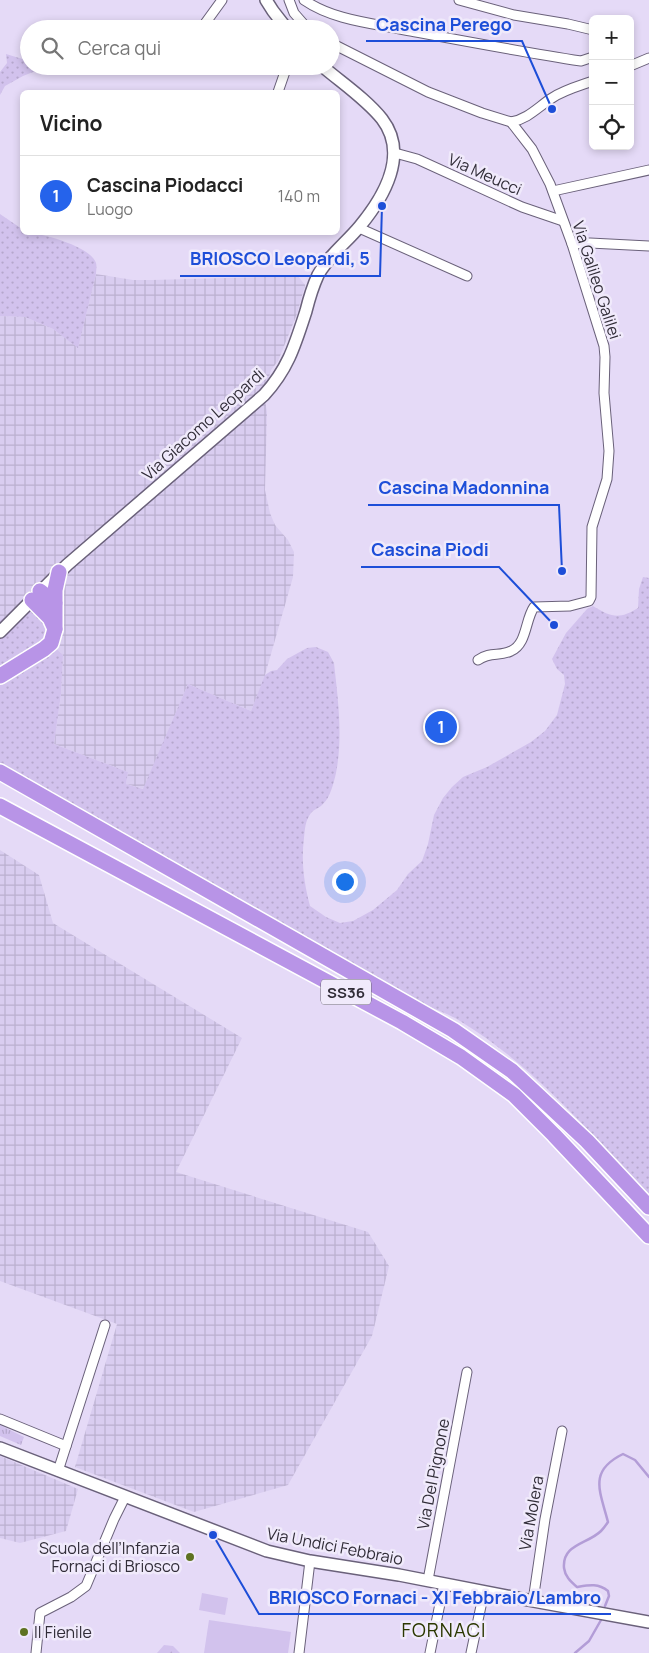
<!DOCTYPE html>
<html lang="it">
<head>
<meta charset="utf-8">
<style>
	:root { --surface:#fff; --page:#f2f2f2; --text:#222; --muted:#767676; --line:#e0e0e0; --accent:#2563eb }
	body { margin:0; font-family:Manrope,sans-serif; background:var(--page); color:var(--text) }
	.controls { position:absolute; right:15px; top:15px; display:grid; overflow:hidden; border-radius:8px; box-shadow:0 2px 8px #0003 }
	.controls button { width:45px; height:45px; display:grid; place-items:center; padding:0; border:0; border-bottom:1px solid var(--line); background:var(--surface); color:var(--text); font:25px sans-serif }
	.you { position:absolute; left:344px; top:881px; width:18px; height:18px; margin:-12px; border:4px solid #fff; border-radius:50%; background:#1a73e8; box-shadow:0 0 0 8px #1a73e833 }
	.badge { display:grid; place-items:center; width:32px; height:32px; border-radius:50%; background:var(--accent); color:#fff; font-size:16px; font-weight:700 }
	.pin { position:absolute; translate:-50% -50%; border:2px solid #fff; box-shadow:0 1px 5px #0006 }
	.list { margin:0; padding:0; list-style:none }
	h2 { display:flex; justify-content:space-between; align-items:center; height:65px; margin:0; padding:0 20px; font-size:21px }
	h2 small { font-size:16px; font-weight:400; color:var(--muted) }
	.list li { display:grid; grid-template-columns:32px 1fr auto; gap:15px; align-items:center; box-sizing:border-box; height:80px; padding:0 20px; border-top:1px solid var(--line) }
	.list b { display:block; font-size:19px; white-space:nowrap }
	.list p { margin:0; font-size:16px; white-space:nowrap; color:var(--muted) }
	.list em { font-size:16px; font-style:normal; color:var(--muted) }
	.icon { flex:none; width:28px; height:28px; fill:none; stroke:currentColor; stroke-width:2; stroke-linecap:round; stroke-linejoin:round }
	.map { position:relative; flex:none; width:649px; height:1653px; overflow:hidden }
	.search { position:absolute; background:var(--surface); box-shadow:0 2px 8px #0003; left:20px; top:20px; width:320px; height:55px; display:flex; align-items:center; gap:12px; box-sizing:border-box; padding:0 18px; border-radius:28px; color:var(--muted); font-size:19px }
	.panel { position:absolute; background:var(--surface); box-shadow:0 2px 8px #0003; left:20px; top:90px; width:320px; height:145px; border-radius:8px }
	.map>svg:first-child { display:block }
	.industrial { fill:url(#industrial-grid) }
	.grass { fill:url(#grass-dots) }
	.forest { fill:url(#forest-firs) }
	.park { fill:url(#park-tufts) }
	.pitch { fill:#d2c2ed }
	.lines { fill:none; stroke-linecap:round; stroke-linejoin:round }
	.stream { stroke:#b39dd7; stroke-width:2.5 }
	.minor-casing { stroke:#6a617a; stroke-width:11 }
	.tertiary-casing { stroke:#6a617a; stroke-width:14 }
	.trunk-casing { stroke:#fff; stroke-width:18 }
	.minor { stroke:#fff; stroke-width:9 }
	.tertiary { stroke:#fff; stroke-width:11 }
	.trunk { stroke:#b894e7; stroke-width:15 }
	.poi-dot { fill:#5e7221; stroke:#f0eafb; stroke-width:2 }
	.labels { text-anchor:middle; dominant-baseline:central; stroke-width:5; stroke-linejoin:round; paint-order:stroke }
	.shield { fill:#f0eafb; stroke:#6a6672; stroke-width:1 }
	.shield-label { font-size:15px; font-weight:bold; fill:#312d38 }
	.street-label { font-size:16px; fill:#312d38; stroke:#f0eafb }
	.poi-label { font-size:16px; fill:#312d38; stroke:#f0eafb; text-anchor:end }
	.quarter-label { font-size:19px; letter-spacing:1px; fill:#2c3800; stroke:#f0eafb }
	.leader { fill:none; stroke:#1d4ed8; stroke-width:2 }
	.callout-dot { fill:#1d4ed8; stroke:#f0eafb; stroke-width:2 }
	.callout-label { font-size:18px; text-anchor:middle; font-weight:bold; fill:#1d4ed8; stroke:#f0eafb; stroke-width:5; stroke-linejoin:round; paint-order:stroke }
</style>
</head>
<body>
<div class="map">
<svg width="649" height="1653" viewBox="0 0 649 1653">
	<defs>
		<pattern id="industrial-grid" width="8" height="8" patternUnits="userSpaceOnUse" patternTransform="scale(1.25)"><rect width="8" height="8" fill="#d9cdf0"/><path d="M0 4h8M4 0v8" fill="none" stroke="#bbb0cf"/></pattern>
		<pattern id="grass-dots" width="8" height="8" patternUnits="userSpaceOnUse" patternTransform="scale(1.25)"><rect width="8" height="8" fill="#d2c2ed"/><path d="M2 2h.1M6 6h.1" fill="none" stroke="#b5a7cc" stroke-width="1.8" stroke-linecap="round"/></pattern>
		<pattern id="forest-firs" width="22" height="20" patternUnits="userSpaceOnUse" patternTransform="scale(1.25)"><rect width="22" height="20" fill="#d2c2ed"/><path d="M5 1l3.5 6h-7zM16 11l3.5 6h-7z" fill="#b5a7cc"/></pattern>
		<pattern id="park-tufts" width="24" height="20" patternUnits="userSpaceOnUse" patternTransform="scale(1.25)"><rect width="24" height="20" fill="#d2c2ed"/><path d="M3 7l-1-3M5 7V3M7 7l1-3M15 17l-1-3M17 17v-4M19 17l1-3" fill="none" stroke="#b5a7cc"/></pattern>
	</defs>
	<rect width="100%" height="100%" fill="#e5daf7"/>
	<g class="industrial">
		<polygon points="96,274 133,280 152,280 298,276 305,285 297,314 278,361 271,370 264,395 267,412 265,490 270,513 275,525 288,540 294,552 293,577 263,682 251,711 188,684 144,789 126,784 128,772 54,744 61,694 63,655 51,643 32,600 0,620 0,316 25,317 53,329 78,347"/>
		<polygon points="0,850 39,875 53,923 242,1038 176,1172 368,1232 389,1266 372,1336 288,1485 194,1512 75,1467 117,1324 0,1281"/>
		<polygon points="0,1456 78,1489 66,1531 20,1543 0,1538"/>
	</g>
	<g class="grass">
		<polygon points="6,54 29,61 29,66 37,66 38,70 23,76 5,86 0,95 0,72 7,63"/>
		<path d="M0,214L22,229V232C38,232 91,246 96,263C97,266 96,271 96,274L78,348L53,329L25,317L0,316Z"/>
		<path d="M643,577L649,578V1194C590,1133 533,1065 460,1021C449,1014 436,1010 425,1005L0,766V620L32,600L42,610L51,643L63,655L61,694L54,744L128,772L126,784L143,789L188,684L251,711L265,675L271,671L277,670L287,659L307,648L316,647L328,652L334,663C338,699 343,737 336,773C334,782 330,798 323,804C320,808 314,809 311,813C305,821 305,829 304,838C301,862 304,883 310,906L326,917L340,923L353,921L373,910L397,890L408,874L422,861L428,844L434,815L443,798L452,787L463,777L487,767L531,742L545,731L557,715L565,684L564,675L557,669L552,659L566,633L587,609L593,606C611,617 619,620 638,608L639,589Z"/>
	</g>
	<polygon class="forest" points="164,1645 173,1646 180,1653 157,1653"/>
	<polygon class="park" points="0,1425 24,1437 21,1445 0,1436"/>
	<g class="pitch">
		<polygon points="202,1593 228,1598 225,1615 199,1610"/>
		<polygon points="209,1620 291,1632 288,1653 204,1653"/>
	</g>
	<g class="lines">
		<g class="stream">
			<path d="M605,1606L609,1596L608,1591C598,1583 589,1585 577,1587C570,1581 565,1576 564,1568C562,1544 588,1544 601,1531C603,1529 606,1525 608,1522C600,1491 588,1471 623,1454L635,1460L649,1477"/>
			<polyline points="575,1653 589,1641 601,1620"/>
		</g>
		<defs>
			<g id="minor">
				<polyline points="289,0 294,13 308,29"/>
				<path d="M304,0C333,20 371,23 405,30C464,41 522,52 581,61L593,57"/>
				<polyline points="459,0 514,15 568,24 593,30"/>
				<polyline points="201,29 222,0"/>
				<path d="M331,43L428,92L482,113L511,122L532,149L550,184L572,244L604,346L605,357L604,393L609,451L607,479L592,527L591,597L589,601L570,606L534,607C525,620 527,644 511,651C499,657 491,651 478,660"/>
				<polyline points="630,66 649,58"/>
				<polyline points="278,92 287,66"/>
				<path d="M511,122C528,119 538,107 552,98C564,90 579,86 593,81"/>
				<polyline points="395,153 417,159 522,207 563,221"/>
				<polyline points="553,191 649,170"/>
				<polyline points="359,228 467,276"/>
				<polyline points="572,244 590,243 649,246"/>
				<polyline points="0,1419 66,1446"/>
				<polyline points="58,1471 105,1325"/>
				<polyline points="428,1580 467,1372"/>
				<polyline points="533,1601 545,1519 562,1431"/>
				<polyline points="36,1653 40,1613 71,1597 86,1586 114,1519 125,1497"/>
				<polyline points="299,1653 310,1561"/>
				<polyline points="430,1653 444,1584"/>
				<polyline points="471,1653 484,1592"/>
			</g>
			<g id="tertiary">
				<polyline points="266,0 273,11 287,29"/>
				<path d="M0,632L67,565L264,395C288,369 295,345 306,311C309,299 313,286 318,275C329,255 346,243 360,226C384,197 409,154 382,119C366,99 342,83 322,66"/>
				<polyline points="0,1448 267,1551 310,1561 399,1575 533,1601 649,1622"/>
			</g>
			<g id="trunk">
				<polyline points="40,591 55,603"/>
				<polyline points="32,600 50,618 55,629"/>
				<polyline points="0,676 44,649 51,643 55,629 55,590 59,572"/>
				<polyline points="0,772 453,1030 512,1071 587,1141 649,1207"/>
				<polyline points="0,806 402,1022 461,1057 514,1095 554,1135 649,1236"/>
			</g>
		</defs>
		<use href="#minor" class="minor-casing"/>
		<use href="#tertiary" class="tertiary-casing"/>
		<use href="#trunk" class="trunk-casing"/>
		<use href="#minor" class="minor"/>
		<use href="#tertiary" class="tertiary"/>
		<use href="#trunk" class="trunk"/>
	</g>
	<g class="poi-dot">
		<circle cx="190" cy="1557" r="5"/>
		<circle cx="24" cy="1632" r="5"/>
	</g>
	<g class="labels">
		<rect class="shield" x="321" y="979.5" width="50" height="25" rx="4"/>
		<g class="shield-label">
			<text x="346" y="992">SS36</text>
		</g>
		<g class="street-label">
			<text transform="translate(485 174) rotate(24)">Via Meucci</text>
			<text transform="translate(597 280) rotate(72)">Via Galileo Galilei</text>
			<text transform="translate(203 424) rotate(-42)">Via Giacomo Leopardi</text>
			<text transform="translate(433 1474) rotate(-79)">Via Del Pignone</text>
			<text transform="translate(531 1513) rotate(-80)">Via Molera</text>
			<text transform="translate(335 1546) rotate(11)">Via Undici Febbraio</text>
		</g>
		<g class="poi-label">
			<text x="180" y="1548">Scuola dell’Infanzia<tspan x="180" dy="18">Fornaci di Briosco</tspan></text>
			<text x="34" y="1632" text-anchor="start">Il Fienile</text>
		</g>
		<g class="quarter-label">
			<text x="444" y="1630">FORNACI</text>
		</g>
	</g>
	<path class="leader" d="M552 109L522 41H366M382 206L380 276H180M562 571L559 505H368M554 625L499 567H361M213 1535L259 1614H611"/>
	<g class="callout-dot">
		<circle cx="552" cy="109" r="5"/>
		<circle cx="382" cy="206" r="5"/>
		<circle cx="562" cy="571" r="5"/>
		<circle cx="554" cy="625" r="5"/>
		<circle cx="213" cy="1535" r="5"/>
	</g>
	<g class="callout-label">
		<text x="444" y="31">Cascina Perego</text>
		<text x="280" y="265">BRIOSCO Leopardi, 5</text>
		<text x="464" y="494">Cascina Madonnina</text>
		<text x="430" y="556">Cascina Piodi</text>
		<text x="435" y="1604">BRIOSCO Fornaci - XI Febbraio/Lambro</text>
	</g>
</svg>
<div class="controls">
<button>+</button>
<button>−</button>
<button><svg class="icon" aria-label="locate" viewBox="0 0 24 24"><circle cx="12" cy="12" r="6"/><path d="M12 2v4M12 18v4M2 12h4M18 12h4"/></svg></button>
</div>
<div class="you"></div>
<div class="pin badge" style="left:441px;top:727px">1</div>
<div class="search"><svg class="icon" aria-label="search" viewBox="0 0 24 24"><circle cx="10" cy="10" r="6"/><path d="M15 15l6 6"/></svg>Cerca qui</div>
<section class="panel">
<h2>Vicino<small></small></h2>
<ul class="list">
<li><span class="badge">1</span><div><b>Cascina Piodacci</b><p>Luogo</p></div><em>140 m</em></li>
</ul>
</section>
</div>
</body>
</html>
